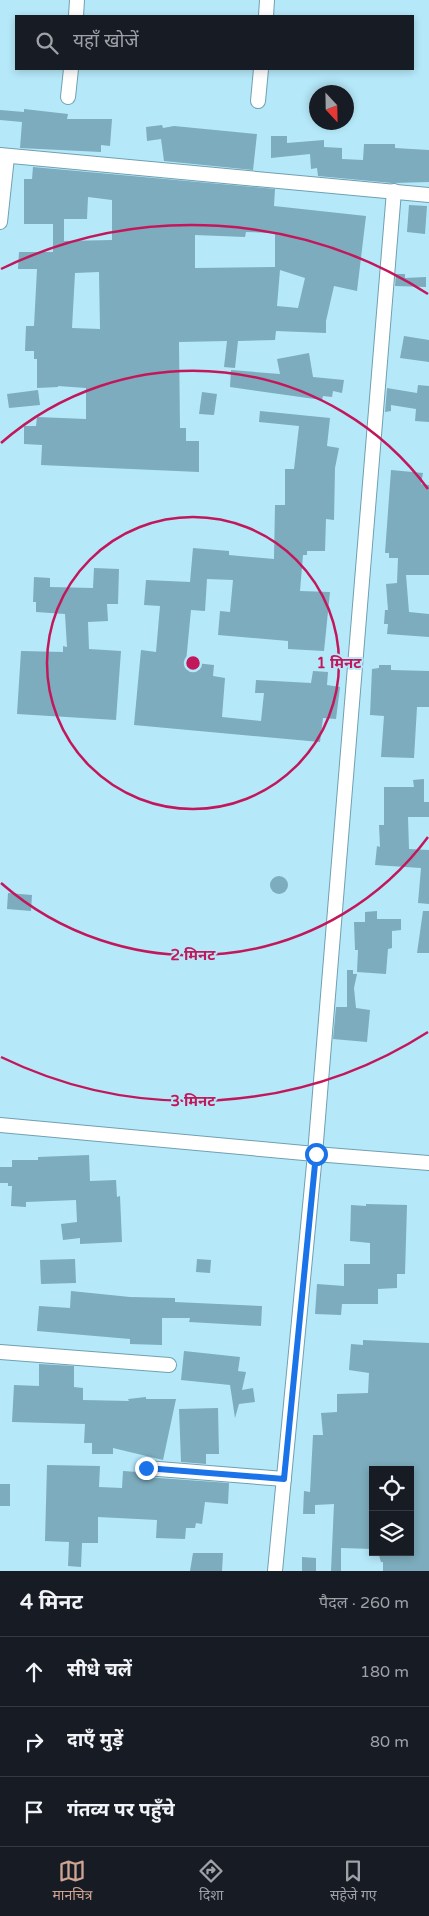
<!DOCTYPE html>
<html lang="hi">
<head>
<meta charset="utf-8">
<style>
	:root { --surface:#171b24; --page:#20242c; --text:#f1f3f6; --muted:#9ea1a6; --line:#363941; --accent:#d0a492 }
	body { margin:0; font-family:"Varela Round","Noto Sans Devanagari",sans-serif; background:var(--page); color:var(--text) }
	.controls { position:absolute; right:15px; bottom:15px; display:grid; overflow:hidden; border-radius:0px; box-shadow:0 2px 8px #0003 }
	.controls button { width:45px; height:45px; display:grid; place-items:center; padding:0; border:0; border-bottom:1px solid var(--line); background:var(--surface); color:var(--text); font:25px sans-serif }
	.compass { position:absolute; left:309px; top:85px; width:45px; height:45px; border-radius:50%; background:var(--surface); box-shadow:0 2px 8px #0003; rotate:158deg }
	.stop { position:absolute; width:15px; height:15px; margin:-11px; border:4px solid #1a73e8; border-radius:50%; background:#fff }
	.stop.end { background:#1a73e8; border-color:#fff; box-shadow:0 1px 5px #0008 }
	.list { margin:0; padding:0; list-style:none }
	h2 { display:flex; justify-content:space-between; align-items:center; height:65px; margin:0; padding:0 20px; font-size:21px }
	h2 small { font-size:16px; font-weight:400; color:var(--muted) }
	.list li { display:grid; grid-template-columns:32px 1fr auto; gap:15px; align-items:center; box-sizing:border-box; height:70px; padding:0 20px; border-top:1px solid var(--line) }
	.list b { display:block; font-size:19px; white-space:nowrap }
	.list em { font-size:16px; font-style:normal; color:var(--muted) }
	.icon { flex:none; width:28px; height:28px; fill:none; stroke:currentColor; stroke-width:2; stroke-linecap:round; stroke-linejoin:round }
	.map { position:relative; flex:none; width:429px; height:1571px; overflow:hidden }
	.search { position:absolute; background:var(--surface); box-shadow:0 2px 8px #0003; left:15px; right:15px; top:15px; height:55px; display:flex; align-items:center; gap:12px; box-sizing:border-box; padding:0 18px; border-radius:0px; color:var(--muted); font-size:19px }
	.sheet { height:275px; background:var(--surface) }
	nav { display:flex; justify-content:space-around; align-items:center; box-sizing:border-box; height:70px; border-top:1px solid var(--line); background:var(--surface); font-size:14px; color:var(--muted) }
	nav a { display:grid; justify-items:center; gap:2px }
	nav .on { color:var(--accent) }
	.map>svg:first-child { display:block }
	.building { fill:#7cacbd; fill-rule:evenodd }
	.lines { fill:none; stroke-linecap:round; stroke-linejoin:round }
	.minor-casing { stroke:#70a0b1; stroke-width:16 }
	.minor { stroke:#fff; stroke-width:14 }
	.route { stroke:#1a73e8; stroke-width:6 }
	.ring { fill:none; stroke:#c2185b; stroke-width:2.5 }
	.centre { fill:#c2185b; stroke:#b5e8f9; stroke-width:2.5 }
	.ring-label { font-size:15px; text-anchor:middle; font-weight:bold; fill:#c2185b; stroke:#b5e8f9; stroke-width:4; stroke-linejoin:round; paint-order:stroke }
</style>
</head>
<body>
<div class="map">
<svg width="429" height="1571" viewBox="0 0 429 1571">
	<rect width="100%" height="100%" fill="#b5e8f9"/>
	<g class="building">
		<polygon points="24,109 68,114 67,119 112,119 110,146 101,145 101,152 20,148 22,122 0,120 0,110 24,112"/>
		<polygon points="162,125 163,128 174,126 257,134 253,170 164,161 161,139 147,141 146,127"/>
		<polygon points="271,136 287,136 287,143 324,140 324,147 342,148 342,159 363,160 364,144 395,144 395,148 429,150 429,182 392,183 318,176 317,168 311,169 310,154 271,158"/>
		<path d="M33,167L275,189L274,206L366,216L357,291L334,286L326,321V333L276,331L275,340L238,341L235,368L224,367L227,341L179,342L180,428H186V441H199V472L41,465L42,445L24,444V426H36L37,417L86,419V388L58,386V387L37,388V359H34V351H25L26,326H34L37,269H18L19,252H53V224H24V179H32ZM88,197L112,200V240L64,241V219H87ZM246,232L275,233V267L195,268V235L245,237ZM280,270L305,278L298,308L277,306ZM99,272L100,329L72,328L75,273Z"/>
		<polygon points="409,205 427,206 425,234 407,232"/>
		<polygon points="396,274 405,274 405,278 426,277 426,287 395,286"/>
		<polygon points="404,336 429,340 429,362 400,358"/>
		<polygon points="309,353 313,377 344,380 342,393 333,391 332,397 323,396 322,400 230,387 231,370 280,374 277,359"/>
		<polygon points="418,385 429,386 429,422 415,421 416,409 391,405 391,411 385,412 387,388 417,393"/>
		<polygon points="38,390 40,405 9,408 7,394"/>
		<polygon points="202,392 217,394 214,415 199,414"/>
		<polygon points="260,411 330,418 327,446 339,448 335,468 334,520 326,519 325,551 307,551 307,555 303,555 300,591 330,592 324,651 288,649 288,641 218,635 220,611 230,612 233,580 207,579 205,611 191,610 186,662 214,665 213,676 225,678 222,717 261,721 264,693 255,693 256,680 311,683 313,671 328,672 327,685 340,687 336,719 323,718 320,742 134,725 141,650 156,652 160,606 144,605 146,580 190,582 193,548 229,551 229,555 274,559 275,505 285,505 285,469 294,469 299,426 259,422"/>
		<polygon points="391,470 423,473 421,484 429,485 429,575 406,575 409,612 429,614 429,637 387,634 388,624 384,624 385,610 388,610 386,584 397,583 398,558 389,558 389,553 385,553"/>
		<polygon points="94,568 119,569 118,604 107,604 108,621 88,622 89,649 121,651 116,720 17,714 21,651 63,652 63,646 67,647 65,614 36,612 36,602 33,602 34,577 50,578 50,587 93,588"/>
		<polygon points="379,665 391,665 391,670 429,671 429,707 417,707 414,758 381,757 384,716 370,715 372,669 379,668"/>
		<polygon points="424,779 424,802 429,802 429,817 408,817 409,849 429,850 429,904 418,903 421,868 375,865 377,846 380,847 379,825 384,825 384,787 414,787 413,780"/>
		<circle cx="279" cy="885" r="9"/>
		<polygon points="8,893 32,895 31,911 7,909"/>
		<polygon points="377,911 377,919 401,919 401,930 392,931 392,948 388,949 386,974 357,972 358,950 355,950 354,922 365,922 365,912"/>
		<polygon points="423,911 429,911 429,953 417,953"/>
		<polygon points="347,970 353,970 353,974 357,974 354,988 356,1008 370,1010 367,1042 333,1039 336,1007 347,1007"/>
		<polygon points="89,1155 90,1181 116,1180 117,1197 120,1196 122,1242 80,1244 80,1238 63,1240 61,1224 77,1222 76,1200 26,1202 26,1207 11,1206 12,1186 8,1186 8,1183 0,1183 0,1167 12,1167 12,1160 38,1160 38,1157"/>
		<polygon points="366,1204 407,1205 405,1274 397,1274 397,1288 378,1289 378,1304 342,1304 341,1315 315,1314 317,1284 344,1286 344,1264 370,1264 370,1243 350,1241 351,1205 366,1206"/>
		<polygon points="75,1259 76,1283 41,1284 40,1260"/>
		<polygon points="197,1259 211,1260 210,1273 196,1272"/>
		<polygon points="71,1291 130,1297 175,1298 175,1302 262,1306 261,1326 189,1322 190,1318 162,1318 162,1345 130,1344 130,1339 37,1331 39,1306 70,1308"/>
		<polygon points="363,1340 429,1343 429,1571 383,1571 383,1562 381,1562 378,1552 410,1552 410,1470 373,1470 373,1549 341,1548 341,1571 331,1571 334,1504 315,1505 315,1514 303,1514 304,1491 310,1492 313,1435 323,1435 321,1413 337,1412 337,1394 368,1393 369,1373 349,1370 351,1344 363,1345"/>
		<polygon points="184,1351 240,1357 238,1371 246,1372 242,1390 253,1388 255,1402 239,1404 235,1418 230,1385 181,1380"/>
		<polygon points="39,1364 74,1366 74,1387 83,1388 83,1400 129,1401 128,1399 146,1397 146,1399 176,1399 163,1460 113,1448 113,1454 92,1454 92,1443 84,1443 85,1424 12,1422 14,1385 39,1386"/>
		<polygon points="218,1408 219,1454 206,1454 206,1464 181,1462 179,1409"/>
		<polygon points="47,1465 100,1466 99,1487 122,1488 123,1471 138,1472 145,1477 229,1483 228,1504 205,1502 202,1524 196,1523 195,1528 186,1528 185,1539 156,1538 157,1520 98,1517 98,1543 82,1543 81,1567 68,1566 69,1542 45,1541"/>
		<rect x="0" y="1484" width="10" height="22"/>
		<polygon points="193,1553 223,1553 222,1571 190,1571"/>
		<polygon points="302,1557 316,1558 316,1571 302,1571"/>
	</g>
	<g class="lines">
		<defs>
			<g id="minor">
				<polyline points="76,16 77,0"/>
				<polyline points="266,16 267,0"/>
				<polyline points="68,97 71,69"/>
				<polyline points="258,101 261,69"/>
				<polyline points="0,155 429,195"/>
				<polyline points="394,191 315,1154 429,1163"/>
				<polyline points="0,222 7,157"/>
				<polyline points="0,1125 315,1154 275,1571"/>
				<polyline points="0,1352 169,1365"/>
				<polyline points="146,1468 284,1479"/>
			</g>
		</defs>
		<use href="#minor" class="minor-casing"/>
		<use href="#minor" class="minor"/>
	</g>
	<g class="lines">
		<polyline class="route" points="146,1468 284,1479 316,1154"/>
	</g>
	<g class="ring">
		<circle cx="193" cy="663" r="146"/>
		<path d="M428 837A292 292 0 0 1 1 883M1 443A292 292 0 0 1 428 489"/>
		<path d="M428 1032A438 438 0 0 1 1 1057M1 269A438 438 0 0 1 428 294"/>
	</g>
	<circle cx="193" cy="663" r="8" class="centre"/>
	<g class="ring-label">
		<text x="339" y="668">1 मिनट</text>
		<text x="193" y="960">2 मिनट</text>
		<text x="193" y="1106">3 मिनट</text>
	</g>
</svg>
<div class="controls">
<button><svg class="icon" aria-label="locate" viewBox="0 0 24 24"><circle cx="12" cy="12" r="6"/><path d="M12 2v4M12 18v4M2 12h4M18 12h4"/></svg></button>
<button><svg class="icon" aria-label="layers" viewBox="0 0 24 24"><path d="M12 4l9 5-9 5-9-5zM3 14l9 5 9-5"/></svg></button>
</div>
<svg class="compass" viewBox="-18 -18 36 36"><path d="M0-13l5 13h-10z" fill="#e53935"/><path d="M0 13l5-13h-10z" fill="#9ea1a6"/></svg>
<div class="stop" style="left:316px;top:1154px"></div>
<div class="stop end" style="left:146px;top:1468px"></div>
<div class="search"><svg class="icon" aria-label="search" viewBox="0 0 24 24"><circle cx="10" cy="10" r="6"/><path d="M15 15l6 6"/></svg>यहाँ खोजें</div>
</div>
<section class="sheet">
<h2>4 मिनट<small>पैदल · 260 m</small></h2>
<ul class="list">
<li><svg class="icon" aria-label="ahead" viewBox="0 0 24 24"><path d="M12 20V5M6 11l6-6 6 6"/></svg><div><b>सीधे चलें</b></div><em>180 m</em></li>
<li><svg class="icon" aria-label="right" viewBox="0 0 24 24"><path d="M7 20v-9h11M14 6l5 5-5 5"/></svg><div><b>दाएँ मुड़ें</b></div><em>80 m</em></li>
<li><svg class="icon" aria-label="arrive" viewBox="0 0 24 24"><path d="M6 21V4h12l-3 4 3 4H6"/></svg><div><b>गंतव्य पर पहुँचे</b></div></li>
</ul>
</section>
<nav>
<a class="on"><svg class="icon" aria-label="map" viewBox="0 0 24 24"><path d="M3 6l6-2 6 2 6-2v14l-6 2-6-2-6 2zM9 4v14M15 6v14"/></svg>मानचित्र</a>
<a><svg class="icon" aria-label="directions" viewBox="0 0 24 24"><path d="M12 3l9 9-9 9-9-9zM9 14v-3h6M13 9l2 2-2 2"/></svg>दिशा</a>
<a><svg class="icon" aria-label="saved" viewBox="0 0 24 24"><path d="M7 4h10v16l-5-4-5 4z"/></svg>सहेजे गए</a>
</nav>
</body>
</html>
